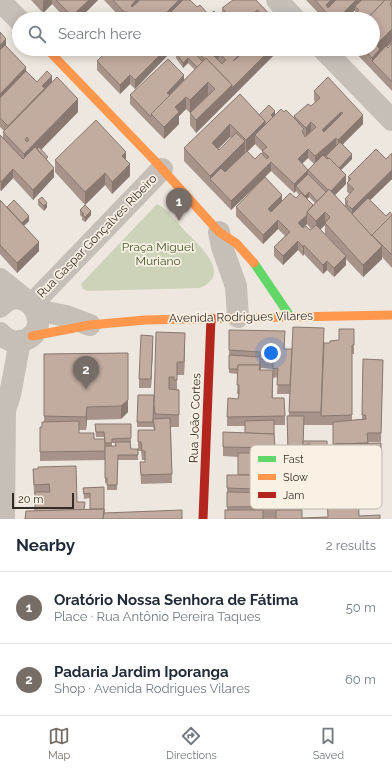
<!DOCTYPE html>
<html lang="en">
<head>
<meta charset="utf-8">
<style>
	:root { --surface:#fff; --page:#f2f2f3; --text:#1f2937; --muted:#747a83; --line:#e0e1e3; --accent:#766d67 }
	body { margin:0; font-family:Raleway,sans-serif; background:var(--page); color:var(--text) }
	.scale { position:absolute; left:12px; bottom:10px; width:62px; box-sizing:border-box; padding-left:4px; border:2px solid #362c26; border-top:0; font-size:11px; line-height:14px; white-space:nowrap; color:#362c26; -webkit-text-stroke:3px #faf1e5; paint-order:stroke }
	.you { position:absolute; left:271px; top:353px; width:14px; height:14px; margin:-10px; border:3px solid #fff; border-radius:50%; background:#1a73e8; box-shadow:0 0 0 6px #1a73e833 }
	.badge { display:grid; place-items:center; width:26px; height:26px; border-radius:50%; background:var(--accent); color:#fff; font-size:13px; font-weight:700 }
	.pin { position:absolute; translate:-50% -33px; filter:drop-shadow(0 1px 2px #0008) }
	.pin::after { content:''; position:absolute; top:21px; width:14px; height:12px; background:inherit; clip-path:polygon(0 0,100% 0,50% 100%) }
	.list { margin:0; padding:0; list-style:none }
	h2 { display:flex; justify-content:space-between; align-items:center; height:52px; margin:0; padding:0 16px; font-size:17px }
	h2 small { font-size:13px; font-weight:400; color:var(--muted) }
	.list li { display:grid; grid-template-columns:26px 1fr auto; gap:12px; align-items:center; box-sizing:border-box; height:72px; padding:0 16px; border-top:1px solid var(--line) }
	.list b { display:block; font-size:15px; white-space:nowrap }
	.list p { margin:0; font-size:13px; white-space:nowrap; color:var(--muted) }
	.list em { font-size:13px; font-style:normal; color:var(--muted) }
	.icon { flex:none; width:22px; height:22px; fill:none; stroke:currentColor; stroke-width:2; stroke-linecap:round; stroke-linejoin:round }
	.map { position:relative; flex:none; width:392px; height:519px; overflow:hidden }
	.search { position:absolute; background:var(--surface); box-shadow:0 2px 10px #0003; left:12px; right:12px; top:12px; height:44px; display:flex; align-items:center; gap:10px; box-sizing:border-box; padding:0 14px; border-radius:22px; color:var(--muted); font-size:15px }
	.sheet { height:196px; background:var(--surface) }
	nav { display:flex; justify-content:space-around; align-items:center; box-sizing:border-box; height:56px; border-top:1px solid var(--line); background:var(--surface); font-size:11px; color:var(--muted) }
	nav a { display:grid; justify-items:center; gap:2px }
	nav .on { color:var(--accent) }
	.map>svg:first-child { display:block }
	.green { fill:#cdd3b8 }
	.lines { fill:none; stroke-linecap:round; stroke-linejoin:round }
	.street { stroke:#c5bfb8; stroke-width:22 }
	.fast { stroke:#63d668; stroke-width:9 }
	.slow { stroke:#ff974d; stroke-width:9 }
	.jam { stroke:#b3261e; stroke-width:9 }
	.wall { fill:#a79389; fill-rule:evenodd }
	.shaded-wall { fill:#88786f }
	.building { fill:#c2ab9f; stroke:#88786f; fill-rule:evenodd }
	.labels { text-anchor:middle; dominant-baseline:central; stroke-width:3.5; stroke-linejoin:round; paint-order:stroke }
	.street-label { font-size:12px; fill:#362c26; stroke:#faf1e5 }
	.park-label { font-size:12px; fill:#435628; stroke:#faf1e5 }
	.key { fill:#faf1e5; stroke:#bfb6ac; stroke-width:1 }
	.key-label { font-size:11px; fill:#362c26 }
</style>
</head>
<body>
<div class="map">
<svg width="392" height="519" viewBox="0 0 392 519">
	<rect width="100%" height="100%" fill="#ede7df"/>
	<path class="green" d="M157,204C167,208 177,222 184,230C197,244 235,275 199,288L88,291L83,289L81,284Z"/>
	<g class="lines">
		<g class="street">
			<polyline points="277,0 295,19"/>
			<polyline points="0,1 19,20"/>
			<polyline points="323,49 392,120"/>
			<polyline points="219,232 222,247 236,286 238,317"/>
			<polyline points="0,279 26,300"/>
			<polyline points="32,304 162,169"/>
			<path d="M0,307C26,278 58,330 22,341C14,343 6,340 0,333"/>
			<polyline points="36,310 66,316 90,325"/>
			<polyline points="4,519 5,410 10,395 20,341"/>
		</g>
		<polyline class="fast" points="254,263 290,316"/>
		<g class="slow">
			<polyline points="47,49 155,161 219,232 236,243 254,263"/>
			<polyline points="32,336 90,325 145,320 392,315"/>
		</g>
		<polyline class="jam" points="203,519 211,318"/>
	</g>
	<g class="wall">
		<polygon points="31,0 98,0 82,16 84,18 89,19 66,19 52,4 43,13"/>
		<polygon points="104,0 190,0 197,7 209,15 222,19 120,19 121,18"/>
		<polygon points="256,0 274,19 224,19 222,17 222,8"/>
		<path d="M306,0H392V42L387,47L388,48L392,43V91L353,50V49H373V19H324ZM355,10V14L351,18L349,16Z"/>
		<polygon points="0,32 6,46 26,71 37,82 52,82 78,112 41,150 48,161 54,177 33,200 13,178 1,191 0,190 0,135 3,138 3,132 4,131 0,127"/>
		<polygon points="108,49 169,49 169,54 135,89 130,84 120,94 97,70 97,61 110,53 111,52"/>
		<polygon points="178,49 280,49 196,133 190,125 190,113 208,95 190,113 186,109 179,116 179,124 164,139 130,104 130,95 184,80 195,70 188,63 183,68 176,58 176,53 179,50"/>
		<path d="M314,91L363,124L343,144L352,159L341,170L346,184L335,195L345,206V199L350,194L347,192V183L348,182V177L386,159L392,153V179L370,200L386,216L392,215V268L382,257V259L363,277L346,259V265L334,277L327,270L323,274L304,254L303,256L298,250L283,265L274,256V247L285,236L278,229L263,244L236,216V207L296,198L299,195L296,191L294,193L271,171L231,210L184,161V148L240,94L259,115H275L284,112L294,118V116L311,106L315,102L314,100ZM230,137L231,138L219,150L218,149ZM255,144L262,151V154L255,159L247,152ZM308,158L314,164L308,170L302,163ZM309,197L315,203L313,205L307,199ZM307,224L311,229L310,230L303,228ZM325,225V234L320,229Z"/>
		<polygon points="55,160 126,160 130,176 112,194 105,185 85,205 55,172"/>
		<polygon points="0,200 7,208 29,221 24,226 39,251 17,273 0,254"/>
		<polygon points="38,200 47,207 44,211 38,205"/>
		<polygon points="80,210 91,215 85,222 82,220 82,217 80,215"/>
		<path d="M354,329V354H352V420L362,419L363,359L383,360L381,442H368V443H381L380,496L359,497V516L380,519H225L227,510V475H238V457L223,456V432L245,433V426H227V417L238,399L239,394H237L238,374L229,373V330L285,349H292L324,343H330L339,340ZM260,368L273,369V370H260ZM278,377L277,394H290L287,448H283L284,475H276L274,425H285V416L273,398V378ZM304,425H333V450H327L303,444ZM302,487H318L319,503H327L328,517L302,518Z"/>
		<polygon points="153,345 151,388 139,388 139,379"/>
		<path d="M185,345L184,375H177V389L179,390V427H171L172,483L141,484L140,462H145V460H142L141,451H138V460H118L117,490H107V483H105V460L40,461V427H42L44,422V354L128,353V412L121,419L87,420L86,430H79V433L94,439H104V437H96L95,424H131V443H130L131,449H138V430H154L153,427H137V422ZM112,443H115V446H112Z"/>
		<polygon points="33,469 77,502 85,510 90,509 90,498 84,499 83,488 104,487 104,513 35,511 35,494 34,494"/>
	</g>
	<g class="shaded-wall">
		<polygon points="44,0 52,0 52,4 43,13 43,1"/>
		<polygon points="89,0 98,0 79,19 72,19 72,16"/>
		<polygon points="136,0 142,0 131,15 131,6"/>
		<polygon points="179,0 185,0 167,16 167,19 163,19 163,16"/>
		<polygon points="331,0 340,0 326,12 326,5"/>
		<polygon points="356,0 365,0 355,6 355,10 346,19 343,13"/>
		<polygon points="257,10 257,19 248,19"/>
		<polygon points="161,14 161,19 156,19"/>
		<polygon points="392,29 392,42 380,54 372,61 372,58 376,45"/>
		<polygon points="6,39 6,48 0,54 0,45"/>
		<polygon points="166,49 169,49 169,54 135,89 135,80"/>
		<polygon points="218,49 224,49 219,53 219,57 213,64 213,55"/>
		<polygon points="245,49 254,49 233,61"/>
		<polygon points="271,49 280,49 196,133 196,120 232,85"/>
		<polygon points="188,58 188,63 183,68 183,63"/>
		<polygon points="26,67 26,76 0,103 0,94"/>
		<polygon points="130,75 130,84 120,94 120,85"/>
		<polygon points="184,75 184,84 171,98 167,93"/>
		<polygon points="52,76 52,85 8,135 8,126 42,86"/>
		<polygon points="208,82 208,95 190,113 190,100"/>
		<polygon points="186,97 186,109 179,116 179,124 164,139 164,127 175,107"/>
		<polygon points="78,99 78,112 24,167 24,154"/>
		<polygon points="275,111 275,116 271,120 271,115"/>
		<polygon points="341,112 341,121 322,139 322,130"/>
		<polygon points="363,115 363,124 338,149 338,140"/>
		<polygon points="265,121 265,129 255,135 255,144 246,153 246,140"/>
		<polygon points="311,122 311,131 306,137 306,128"/>
		<polygon points="230,124 230,137 212,155 212,143"/>
		<polygon points="336,138 336,147 315,165 315,156"/>
		<polygon points="245,141 245,154 215,184 210,179 210,176"/>
		<polygon points="308,149 308,158 298,168 298,159"/>
		<polygon points="126,152 126,165 122,156"/>
		<polygon points="352,154 352,159 338,173 338,168"/>
		<polygon points="271,162 271,171 231,210 231,201"/>
		<polygon points="130,164 130,176 112,194 112,182"/>
		<polygon points="392,167 392,179 353,217 352,216 352,209"/>
		<polygon points="54,168 54,177 33,200 33,190"/>
		<polygon points="13,169 13,178 1,191 1,182"/>
		<polygon points="308,170 308,179 296,186 296,191 294,193 294,184"/>
		<polygon points="105,173 105,185 85,205 85,192"/>
		<polygon points="346,175 346,184 329,201 329,192"/>
		<polygon points="309,192 309,197 305,201 305,196"/>
		<polygon points="282,195 282,204 268,218 268,209"/>
		<polygon points="47,203 47,207 44,211 44,206"/>
		<polygon points="91,211 91,215 85,222 85,217"/>
		<polygon points="325,212 325,225 316,234 316,221"/>
		<polygon points="307,215 307,224 298,232 298,223"/>
		<polygon points="29,216 29,221 22,227 22,223"/>
		<polygon points="278,220 278,229 263,244 263,235"/>
		<polygon points="298,241 298,250 283,265 283,256"/>
		<polygon points="39,242 39,251 17,273 17,263"/>
		<polygon points="304,245 304,254 303,256 303,247"/>
		<polygon points="382,246 382,259 363,277 363,265"/>
		<polygon points="346,256 346,265 334,277 334,268"/>
		<polygon points="327,261 327,270 323,274 323,265"/>
		<polygon points="185,333 185,345 184,375 184,362"/>
		<polygon points="153,336 153,345 151,388 151,379"/>
		<polygon points="128,400 128,412 121,419 121,406"/>
		<polygon points="87,407 87,420 86,430 86,417"/>
	</g>
	<g class="building">
		<polygon points="56,0 89,0 72,16"/>
		<polygon points="113,0 136,0 131,6 132,7 140,0 179,0 163,16 161,14 156,19 120,19 127,12 124,12"/>
		<polygon points="183,0 190,0 197,7 200,5 209,15 214,11 222,19 170,19 167,16"/>
		<polygon points="233,0 256,0 274,19 255,19 261,13 257,10 248,19 233,19 222,8"/>
		<polygon points="315,0 331,0 326,5 328,8 336,0 356,0 343,13 346,16 348,14 351,18 359,10 355,6 362,0 385,0 367,19 332,19"/>
		<polygon points="385,0 392,0 392,2 390,4 392,7 392,29 376,45 380,49 372,58 364,49 373,49 373,19 367,19"/>
		<polygon points="81,16 84,18 86,16 89,19 77,19"/>
		<polygon points="0,32 6,39 0,45"/>
		<polygon points="392,43 392,82 372,61 386,46 388,48"/>
		<polygon points="5,45 26,67 0,94 0,50"/>
		<polygon points="113,49 166,49 135,80 130,75 120,85 97,61 108,50 110,53"/>
		<polygon points="180,49 191,49 203,62 197,67 188,58 183,63 176,53"/>
		<polygon points="195,49 218,49 213,55 222,64 226,60 219,53 224,49 245,49 233,61 248,49 271,49 232,88 232,85 206,58 205,60"/>
		<polygon points="206,58 232,85 196,120 190,113 215,89 208,82 190,100 186,97 175,107 179,112 164,127 151,114"/>
		<polygon points="168,59 184,75 167,93 170,95 151,114 151,117 130,95"/>
		<polygon points="26,71 37,82 47,71 52,76 42,86 45,88 8,126 0,118 0,98"/>
		<path d="M57,77L78,99L24,154L3,132ZM27,137L29,140L27,142L25,140Z"/>
		<path d="M328,77L363,115L338,140L336,138L315,156L308,149L298,159L308,170L294,184L271,162L231,201L210,179L221,168L225,172L247,151L255,159L261,153L267,159L269,157L262,151L267,147L255,135L281,109L284,112L286,110L297,121L304,129L302,131L305,137L316,127L311,122L306,128L294,116L308,104L311,106L320,98L314,91ZM341,112L343,113L324,132L322,130Z"/>
		<polygon points="240,94 265,121 246,140 230,124 212,143 219,150 236,133 245,141 210,176 184,148"/>
		<polygon points="269,105 275,111 271,115 273,117 265,125 265,121 259,115"/>
		<polygon points="96,120 126,152 122,156 130,164 112,182 105,173 85,192 55,160"/>
		<polygon points="0,135 23,159 35,147 54,168 33,190 13,169 1,182 0,181"/>
		<polygon points="340,142 352,154 339,168 326,156"/>
		<polygon points="39,147 48,157 46,159 37,149"/>
		<polygon points="376,149 386,159 392,153 392,170 352,209 346,204 348,202 345,199 354,189 347,183 351,179 348,177"/>
		<polygon points="323,155 327,159 329,158 346,175 331,191 329,189 328,190 308,170"/>
		<polygon points="308,174 326,192 317,201 309,192 305,196 296,186"/>
		<polygon points="265,177 282,195 268,209 271,212 290,193 296,198 301,193 313,205 307,212 307,215 298,223 303,228 306,226 310,230 316,225 346,256 334,268 327,261 323,265 304,245 303,247 298,241 283,256 274,247 290,232 278,220 263,235 236,207"/>
		<polygon points="329,189 382,246 363,265 325,223 330,217 325,212 316,221 307,212"/>
		<polygon points="42,197 47,203 44,206 38,200"/>
		<polygon points="368,198 386,216 390,212 392,215 372,235 372,236 352,214"/>
		<polygon points="0,200 39,242 17,263 0,245"/>
		<polygon points="14,200 29,216 22,223 7,207"/>
		<polygon points="85,205 91,211 85,217 82,215 84,214 80,210"/>
		<polygon points="392,215 392,255 372,235"/>
		<polygon points="293,327 324,328 321,412 289,412"/>
		<polygon points="339,329 354,329 354,345 352,345 352,415 321,416 324,343 330,343 330,341 339,340"/>
		<polygon points="229,330 285,331 284,349 292,349 290,385 277,385 278,368 273,369 273,360 260,359 260,352 229,350"/>
		<polygon points="156,332 185,333 184,362 177,362 177,380 174,380 174,377 169,377 169,389 179,390 179,415 155,414 154,405"/>
		<polygon points="141,335 153,336 151,379 139,379"/>
		<polygon points="128,353 128,400 121,406 87,407 86,417 44,416 44,354"/>
		<polygon points="229,355 260,357 260,370 260,365 238,365 238,369 229,369"/>
		<polygon points="363,359 383,360 381,433 367,433 368,443 335,444 335,447 333,447 333,422 366,419 365,415 362,415"/>
		<polygon points="238,365 260,365 259,370 273,370 272,398 284,398 285,416 227,417 228,398 238,399 239,393 239,385 237,385"/>
		<polygon points="138,395 154,395 153,422 137,422"/>
		<polygon points="287,416 304,416 302,478 302,475 288,475 288,471 284,471 283,448 288,448"/>
		<polygon points="170,418 172,474 141,475 140,462 145,462 145,451 142,451 141,442 138,442 138,430 155,430 153,419"/>
		<polygon points="274,420 274,434 245,433 245,421"/>
		<polygon points="79,421 79,433 94,433 94,439 105,439 105,451 40,452 40,427 42,427 42,422"/>
		<polygon points="95,424 131,424 131,438 112,439 112,443 105,443 104,432 96,432"/>
		<polygon points="223,432 274,434 275,448 223,447"/>
		<polygon points="303,441 327,441 327,450 311,450 310,444 303,445"/>
		<polygon points="115,442 130,442 131,449 138,449 138,455 118,455 117,485 107,485 107,478 105,478 105,446 116,446"/>
		<polygon points="381,443 381,473 302,475 303,445 310,444 311,450 336,450 335,444"/>
		<rect x="238" y="453" width="38" height="22"/>
		<polygon points="76,466 77,502 85,502 84,510 35,511 35,492 50,492 49,484 34,485 33,469 38,469 38,467"/>
		<polygon points="227,475 302,475 302,506 227,507 227,492 284,493 284,490 227,488"/>
		<polygon points="381,476 380,487 358,488 359,516 380,515 380,519 276,519 276,510 302,510 302,518 328,517 327,494 319,494 318,478"/>
		<polygon points="104,487 104,513 104,509 90,509 90,493 84,494 83,488"/>
		<polygon points="104,509 103,519 25,519 26,511"/>
		<polygon points="182,510 182,519 103,519 104,513"/>
		<rect x="225" y="510" width="38" height="9"/>
	</g>
	<g class="labels">
		<g class="street-label">
			<text transform="translate(97 236) rotate(-46)">Rua Gaspar Gonçalves Ribeiro</text>
			<text transform="translate(241 317) rotate(-1)">Avenida Rodrigues Vilares</text>
			<text transform="translate(195 418) rotate(-88)">Rua João Cortes</text>
		</g>
		<g class="park-label">
			<text x="158" y="247">Praça Miguel<tspan x="158" dy="14">Muriano</tspan></text>
		</g>
	</g>
	<rect x="250" y="445" width="132" height="64" rx="6" class="key"/>
	<rect x="258" y="456" width="18" height="6" fill="#63d668"/>
	<rect x="258" y="474" width="18" height="6" fill="#ff974d"/>
	<rect x="258" y="492" width="18" height="6" fill="#b3261e"/>
	<g class="key-label">
		<text x="283" y="463">Fast</text>
		<text x="283" y="481">Slow</text>
		<text x="283" y="499">Jam</text>
	</g>
</svg>
<div class="scale">20 m</div>
<div class="you"></div>
<div class="pin badge" style="left:179px;top:221px">1</div>
<div class="pin badge" style="left:86px;top:389px">2</div>
<div class="search"><svg class="icon" aria-label="search" viewBox="0 0 24 24"><circle cx="10" cy="10" r="6"/><path d="M15 15l6 6"/></svg>Search here</div>
</div>
<section class="sheet">
<h2>Nearby<small>2 results</small></h2>
<ul class="list">
<li><span class="badge">1</span><div><b>Oratório Nossa Senhora de Fátima</b><p>Place · Rua Antônio Pereira Taques</p></div><em>50 m</em></li>
<li><span class="badge">2</span><div><b>Padaria Jardim Iporanga</b><p>Shop · Avenida Rodrigues Vilares</p></div><em>60 m</em></li>
</ul>
</section>
<nav>
<a class="on"><svg class="icon" aria-label="map" viewBox="0 0 24 24"><path d="M3 6l6-2 6 2 6-2v14l-6 2-6-2-6 2zM9 4v14M15 6v14"/></svg>Map</a>
<a><svg class="icon" aria-label="directions" viewBox="0 0 24 24"><path d="M12 3l9 9-9 9-9-9zM9 14v-3h6M13 9l2 2-2 2"/></svg>Directions</a>
<a><svg class="icon" aria-label="saved" viewBox="0 0 24 24"><path d="M7 4h10v16l-5-4-5 4z"/></svg>Saved</a>
</nav>
</body>
</html>
